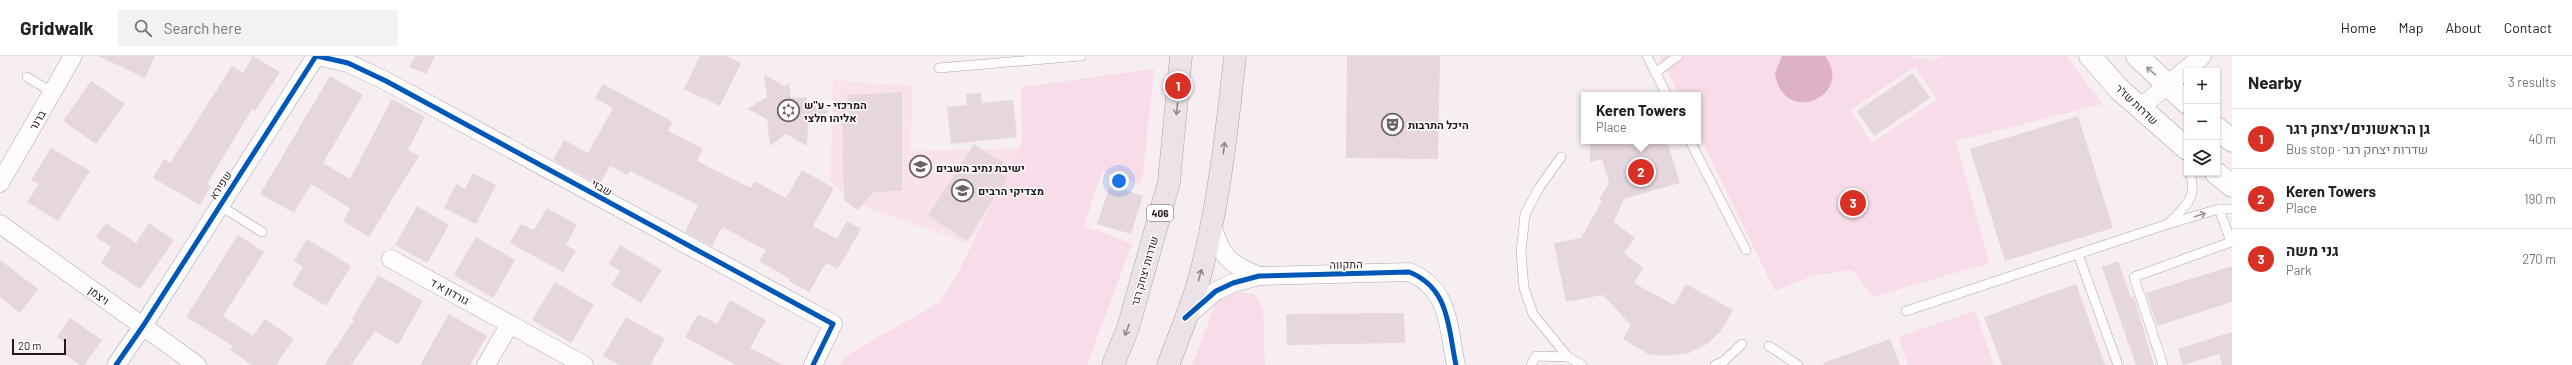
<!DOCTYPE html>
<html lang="en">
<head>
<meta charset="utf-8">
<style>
	:root { --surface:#fff; --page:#f2f2f2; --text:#222; --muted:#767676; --line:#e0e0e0; --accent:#d93025 }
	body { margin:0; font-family:Barlow,Heebo,sans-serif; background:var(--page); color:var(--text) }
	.controls { position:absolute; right:12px; top:12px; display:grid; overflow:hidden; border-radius:0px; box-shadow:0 1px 3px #0004 }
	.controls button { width:36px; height:36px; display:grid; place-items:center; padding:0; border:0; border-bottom:1px solid var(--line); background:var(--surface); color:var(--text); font:20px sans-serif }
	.scale { position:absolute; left:12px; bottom:10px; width:54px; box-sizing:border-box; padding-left:4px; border:2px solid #23161c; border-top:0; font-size:11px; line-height:14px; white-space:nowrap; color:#23161c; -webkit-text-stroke:3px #fff; paint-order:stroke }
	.you { position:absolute; left:1119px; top:125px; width:14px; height:14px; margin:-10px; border:3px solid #fff; border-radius:50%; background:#1a73e8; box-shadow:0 0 0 6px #1a73e833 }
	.badge { display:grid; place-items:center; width:26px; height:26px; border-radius:50%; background:var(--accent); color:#fff; font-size:13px; font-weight:700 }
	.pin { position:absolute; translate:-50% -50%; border:2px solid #fff; box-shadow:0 1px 4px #0006 }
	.popup { position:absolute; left:1581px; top:36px; width:120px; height:52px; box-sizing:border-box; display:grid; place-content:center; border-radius:0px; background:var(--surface); filter:drop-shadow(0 1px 3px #0005); font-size:13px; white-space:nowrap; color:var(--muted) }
	.popup b { font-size:15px; color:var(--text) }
	.popup::after { content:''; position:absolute; left:50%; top:100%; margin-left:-8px; border:8px solid transparent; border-top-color:var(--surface) }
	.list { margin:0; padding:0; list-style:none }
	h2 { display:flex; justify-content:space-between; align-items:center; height:52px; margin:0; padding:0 16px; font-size:17px }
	h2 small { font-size:13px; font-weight:400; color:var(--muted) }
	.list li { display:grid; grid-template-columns:26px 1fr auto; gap:12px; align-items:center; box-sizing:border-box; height:60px; padding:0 16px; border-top:1px solid var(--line) }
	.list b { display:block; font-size:15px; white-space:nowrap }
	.list p { margin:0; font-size:13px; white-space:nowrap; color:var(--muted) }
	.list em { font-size:13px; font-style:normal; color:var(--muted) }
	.icon { flex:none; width:22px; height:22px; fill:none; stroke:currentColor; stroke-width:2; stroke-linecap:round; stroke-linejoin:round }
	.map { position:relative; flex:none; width:2232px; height:309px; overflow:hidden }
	header { display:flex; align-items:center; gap:24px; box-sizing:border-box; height:56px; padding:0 20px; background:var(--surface); border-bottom:1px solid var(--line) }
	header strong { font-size:19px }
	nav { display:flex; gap:22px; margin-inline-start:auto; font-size:14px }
	.search { width:280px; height:36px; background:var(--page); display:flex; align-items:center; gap:10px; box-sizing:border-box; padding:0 14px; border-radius:0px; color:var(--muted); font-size:15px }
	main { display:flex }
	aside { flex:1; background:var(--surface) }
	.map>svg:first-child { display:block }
	.built { fill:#fae2ed }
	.green { fill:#f8dce9; fill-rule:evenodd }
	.water { fill:#ddb1c6 }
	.building { fill:#e6d7de }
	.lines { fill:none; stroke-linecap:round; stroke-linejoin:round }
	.lane-casing { stroke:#afa5aa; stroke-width:10 }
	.street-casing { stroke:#afa5aa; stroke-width:19 }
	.secondary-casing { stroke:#afa5aa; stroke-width:23 }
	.primary-casing { stroke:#b19fa8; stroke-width:23 }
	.lane { stroke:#fefcfd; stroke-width:9 }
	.street { stroke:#fefcfd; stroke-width:18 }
	.secondary { stroke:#fefcfd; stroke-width:22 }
	.primary { stroke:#ece3e8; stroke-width:22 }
	.cycleway-casing { stroke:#fff; stroke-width:8 }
	.cycleway { stroke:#0057b8; stroke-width:5 }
	.oneway { stroke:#9b9498 }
	.oneway2 { stroke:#92878c }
	.labels { text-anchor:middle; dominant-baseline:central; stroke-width:3; stroke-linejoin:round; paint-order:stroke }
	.shield { fill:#fff; stroke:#655c60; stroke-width:1 }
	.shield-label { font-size:10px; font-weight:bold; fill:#23161c }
	.poi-label { font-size:11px; font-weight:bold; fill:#23161c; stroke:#fff; text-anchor:start }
	.street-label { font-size:11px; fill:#23161c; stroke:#fff }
</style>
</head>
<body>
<header>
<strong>Gridwalk</strong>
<div class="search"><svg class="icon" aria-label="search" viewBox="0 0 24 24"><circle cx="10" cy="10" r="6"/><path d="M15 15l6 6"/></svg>Search here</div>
<nav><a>Home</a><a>Map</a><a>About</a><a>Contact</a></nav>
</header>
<main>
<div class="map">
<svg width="2232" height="309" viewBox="0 0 2232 309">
	<rect width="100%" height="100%" fill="#f6eef2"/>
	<polygon class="built" points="833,24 913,30 910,95 1023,93 969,188 854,147 830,126"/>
	<g class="green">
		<path d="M1660,0H1904L1931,4L1944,0H2066L2102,48L1956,85L1989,207L1873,241L1852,214L1812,220L1775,235L1698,77V39H1679ZM1915,11L1937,43L1872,87L1850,54Z"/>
		<polygon points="1154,13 1143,119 1139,128 1102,115 1084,170 1132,188 1087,309 839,309 849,298 940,246 955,223 1022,86 1021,31"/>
		<polygon points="1231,236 1255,238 1263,254 1265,309 1192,309 1217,244"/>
		<polygon points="1975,255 1994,309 1908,309 1899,281"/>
	</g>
	<path class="water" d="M1782,0H1825C1855,39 1784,72 1775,18Z"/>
	<g class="building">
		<polygon points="98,0 155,0 145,22"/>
		<polygon points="253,0 280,16 255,55 252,53 207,128 211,130 200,149 153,122 164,103 170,107 232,10 243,17"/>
		<polygon points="415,0 435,0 426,18 409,11"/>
		<polygon points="700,0 727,0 741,7 720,50 684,33"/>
		<polygon points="1347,0 1440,0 1438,103 1346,102"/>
		<polygon points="1913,17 1930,42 1874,80 1857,55"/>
		<polygon points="764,18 784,30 789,27 791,42 807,41 807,46 829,56 808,67 807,90 786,78 770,90 767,63 747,53 767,41"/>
		<polygon points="330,20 363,39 323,107 350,123 392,43 425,61 408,94 419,100 369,181 343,165 350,152 311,128 294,157 260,138"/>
		<polygon points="91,25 125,48 96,88 63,65"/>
		<polygon points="603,28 673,66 668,75 703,93 697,105 751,132 754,125 786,142 802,114 834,132 813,170 837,183 847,165 861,173 838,213 826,207 809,236 789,225 790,223 759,205 766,194 722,171 712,190 685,176 698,149 630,115 627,119 610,110 599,129 553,104 564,84 588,97 613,52 595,42"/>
		<polygon points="902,36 902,135 873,136 858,154 844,144 842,61 849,64 848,39"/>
		<polygon points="981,37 982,47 1013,44 1017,81 951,88 947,51 967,49 966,38"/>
		<polygon points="2078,60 2113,172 2005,205 1970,93"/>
		<polygon points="1590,85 1667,85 1680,127 1624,143 1614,166 1635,182 1624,197 1643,212 1634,227 1674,249 1686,228 1733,254 1720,276 1707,288 1689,297 1663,300 1648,298 1623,283 1631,269 1603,239 1566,246 1554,187 1581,182 1602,145 1599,143 1609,127 1602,103 1590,106"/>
		<polygon points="974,88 1004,107 998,116 1007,121 967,185 928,160"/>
		<polygon points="51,92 90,115 58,165 27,146 39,128 31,124"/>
		<polygon points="473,117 496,129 476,168 444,152 456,128 465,133"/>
		<polygon points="1110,129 1143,140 1131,178 1097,168"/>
		<polygon points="417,150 449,169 427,207 395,189"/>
		<polygon points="547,152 577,169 566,189 576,195 563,216 510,187 521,168 534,174"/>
		<polygon points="106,167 136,187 149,167 174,184 140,233 101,207 111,191 96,181"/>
		<polygon points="238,179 264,196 223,260 253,280 265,263 294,283 276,309 252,309 230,294 233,290 186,261"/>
		<polygon points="476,181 515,204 493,242 454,219"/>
		<polygon points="307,183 351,210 326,250 292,229 303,211 294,205"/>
		<polygon points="620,189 662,214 641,247 611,229 620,215 609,208"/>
		<polygon points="0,204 38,233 20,257 0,241"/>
		<polygon points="2118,205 2131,242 2134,241 2154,309 2136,309 2102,211"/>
		<polygon points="2232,210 2232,246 2157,270 2146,237"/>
		<polygon points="378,219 423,245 398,289 375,275 351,309 324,309 354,264 352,263"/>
		<polygon points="555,226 594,249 571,287 532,264"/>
		<polygon points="2076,228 2105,309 2002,309 1984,261"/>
		<polygon points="730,244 766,264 750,292 783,309 736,309 685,281 698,258 717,268"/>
		<polygon points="1404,257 1405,287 1287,289 1286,258"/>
		<polygon points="449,258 487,280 470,309 420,309"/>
		<polygon points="626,261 665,283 650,309 620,309 603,300"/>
		<polygon points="70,262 102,284 84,309 80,309 63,297 68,289 57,281"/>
		<polygon points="2232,276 2232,309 2222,309 2219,298 2183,309 2178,293"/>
		<polygon points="1890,283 1900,309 1824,309 1823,307"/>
	</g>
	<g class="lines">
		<defs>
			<g id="lane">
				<polyline points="1647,0 1667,39"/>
				<polyline points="939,12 1081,0"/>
				<polyline points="1655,17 1678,0"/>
				<polyline points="27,21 53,37"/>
				<polyline points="1690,85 1746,194"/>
				<polyline points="1561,101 1539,132 1525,158 1521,197 1524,232 1533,258 1568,301 1582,309"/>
				<polyline points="219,149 262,176"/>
				<path d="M2169,167C2185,150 2198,143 2190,117"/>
				<polyline points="2078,198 2118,309"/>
				<polyline points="1906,255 2168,168 2219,153 2232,153"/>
				<polyline points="1769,290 1798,309"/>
				<polyline points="1531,309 1536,300 1568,301"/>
				<polyline points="1715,309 1724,305 1742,288"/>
				<polyline points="2163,309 2134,221 2231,186 2219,153"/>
			</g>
			<g id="street">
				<polyline points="317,0 348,7 386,25 833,268 813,309"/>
				<polyline points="2140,52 2202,0"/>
				<polyline points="0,127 73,0"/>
				<path d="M1211,167C1223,201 1225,206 1259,220"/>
				<polyline points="0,168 197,309"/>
				<polyline points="391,203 584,309"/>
				<path d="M1186,261L1216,235L1233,227L1259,220L1409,216C1450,232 1448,272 1456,309"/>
				<polyline points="116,309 143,270 316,0"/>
				<polyline points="486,309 510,268"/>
			</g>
			<g id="secondary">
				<polyline points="2090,0 2120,34 2187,93"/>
				<polyline points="2137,0 2187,47"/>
				<polyline points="2217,72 2232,85"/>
				<polyline points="2216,117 2232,130"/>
			</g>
			<g id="primary">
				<polyline points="1113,309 1128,272 1169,126 1181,0"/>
				<path d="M1168,309C1179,280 1192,250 1200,220C1219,148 1227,73 1235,0"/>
			</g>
		</defs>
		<use href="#lane" class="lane-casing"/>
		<use href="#street" class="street-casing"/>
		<use href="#secondary" class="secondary-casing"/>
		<use href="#primary" class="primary-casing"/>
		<use href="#lane" class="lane"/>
		<use href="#street" class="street"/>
		<use href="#secondary" class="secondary"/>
		<use href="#primary" class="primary"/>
		<defs>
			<g id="cycleway">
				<polyline points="317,0 348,7 386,25 833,268 813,309"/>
				<path d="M1185,262L1216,235L1233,227L1259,220L1409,216C1450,232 1448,272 1456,309"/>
				<polyline points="116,309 143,270 316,0"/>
			</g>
		</defs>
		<use href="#cycleway" class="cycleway-casing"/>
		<use href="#cycleway" class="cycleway"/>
	</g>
	<defs><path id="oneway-shaft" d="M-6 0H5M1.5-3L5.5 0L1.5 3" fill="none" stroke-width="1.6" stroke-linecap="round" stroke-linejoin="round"/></defs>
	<g class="oneway">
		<use href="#oneway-shaft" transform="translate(2151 15) rotate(-139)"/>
		<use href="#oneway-shaft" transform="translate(2200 159) rotate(-17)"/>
	</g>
	<g class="oneway2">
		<use href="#oneway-shaft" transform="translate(1177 53) rotate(96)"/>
		<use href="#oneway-shaft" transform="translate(1224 92) rotate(-83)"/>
		<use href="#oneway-shaft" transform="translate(1200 219) rotate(-75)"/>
		<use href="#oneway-shaft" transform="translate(1127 274) rotate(110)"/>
	</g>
	<defs>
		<symbol id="synagogue-ring" viewBox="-11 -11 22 22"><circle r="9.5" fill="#fff" stroke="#6d6267" stroke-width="1.5"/><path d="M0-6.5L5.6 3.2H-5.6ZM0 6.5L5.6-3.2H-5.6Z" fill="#6d6267"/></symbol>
		<symbol id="theatre-ring" viewBox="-11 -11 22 22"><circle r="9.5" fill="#fff" stroke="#6d6267" stroke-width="1.5"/><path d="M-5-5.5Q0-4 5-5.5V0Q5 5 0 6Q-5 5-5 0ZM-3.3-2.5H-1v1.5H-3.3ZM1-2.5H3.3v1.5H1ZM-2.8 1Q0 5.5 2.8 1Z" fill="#6d6267"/></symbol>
		<symbol id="school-ring" viewBox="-11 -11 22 22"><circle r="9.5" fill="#fff" stroke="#6d6267" stroke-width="1.5"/><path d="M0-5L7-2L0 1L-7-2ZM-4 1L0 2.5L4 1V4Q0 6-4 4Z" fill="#6d6267"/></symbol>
	</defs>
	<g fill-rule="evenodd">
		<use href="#synagogue-ring" x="776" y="42" width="25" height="25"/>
		<use href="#theatre-ring" x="1380" y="56" width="25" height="25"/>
		<use href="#school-ring" x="908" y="98" width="25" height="25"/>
		<use href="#school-ring" x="950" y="122" width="25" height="25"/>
	</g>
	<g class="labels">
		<rect class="shield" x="1147" y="149" width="26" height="16" rx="3"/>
		<g class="shield-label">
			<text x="1160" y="157">406</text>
		</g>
		<g class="poi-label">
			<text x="804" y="48">המרכזי - ע"ש<tspan x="804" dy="13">אליהו חלצי</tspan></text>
			<text x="1408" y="68">היכל התרבות</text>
			<text x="936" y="111">ישיבת נתיב השבים</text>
			<text x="978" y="134">מצדיקי הרבים</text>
		</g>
		<g class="street-label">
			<text transform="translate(2137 48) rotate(43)">שדרות שז"ר</text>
			<text transform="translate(37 64) rotate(-60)">ברנר</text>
			<text transform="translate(220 129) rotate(-57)">שפירא</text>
			<text transform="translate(602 131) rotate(29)">שבזי</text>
			<text transform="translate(1346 208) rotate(-1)">התקווה</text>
			<text transform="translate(1144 215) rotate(-74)">שדרות יצחק רגר</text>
			<text transform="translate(450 235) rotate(29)">גורדון א ד</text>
			<text transform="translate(99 239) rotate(36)">ויצמן</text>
		</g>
	</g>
</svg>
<div class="controls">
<button>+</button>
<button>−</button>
<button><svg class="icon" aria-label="layers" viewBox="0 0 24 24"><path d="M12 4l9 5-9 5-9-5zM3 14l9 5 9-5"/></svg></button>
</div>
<div class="scale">20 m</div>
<div class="you"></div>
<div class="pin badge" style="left:1178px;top:30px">1</div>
<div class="pin badge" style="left:1641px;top:116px">2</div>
<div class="popup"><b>Keren Towers</b>Place</div>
<div class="pin badge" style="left:1853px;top:147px">3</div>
</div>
<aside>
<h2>Nearby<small>3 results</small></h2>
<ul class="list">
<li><span class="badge">1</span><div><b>גן הראשונים/יצחק רגר</b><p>Bus stop · שדרות יצחק רגר</p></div><em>40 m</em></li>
<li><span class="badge">2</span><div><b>Keren Towers</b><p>Place</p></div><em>190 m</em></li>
<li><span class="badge">3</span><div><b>גני משה</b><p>Park</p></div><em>270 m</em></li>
</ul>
</aside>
</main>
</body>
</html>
